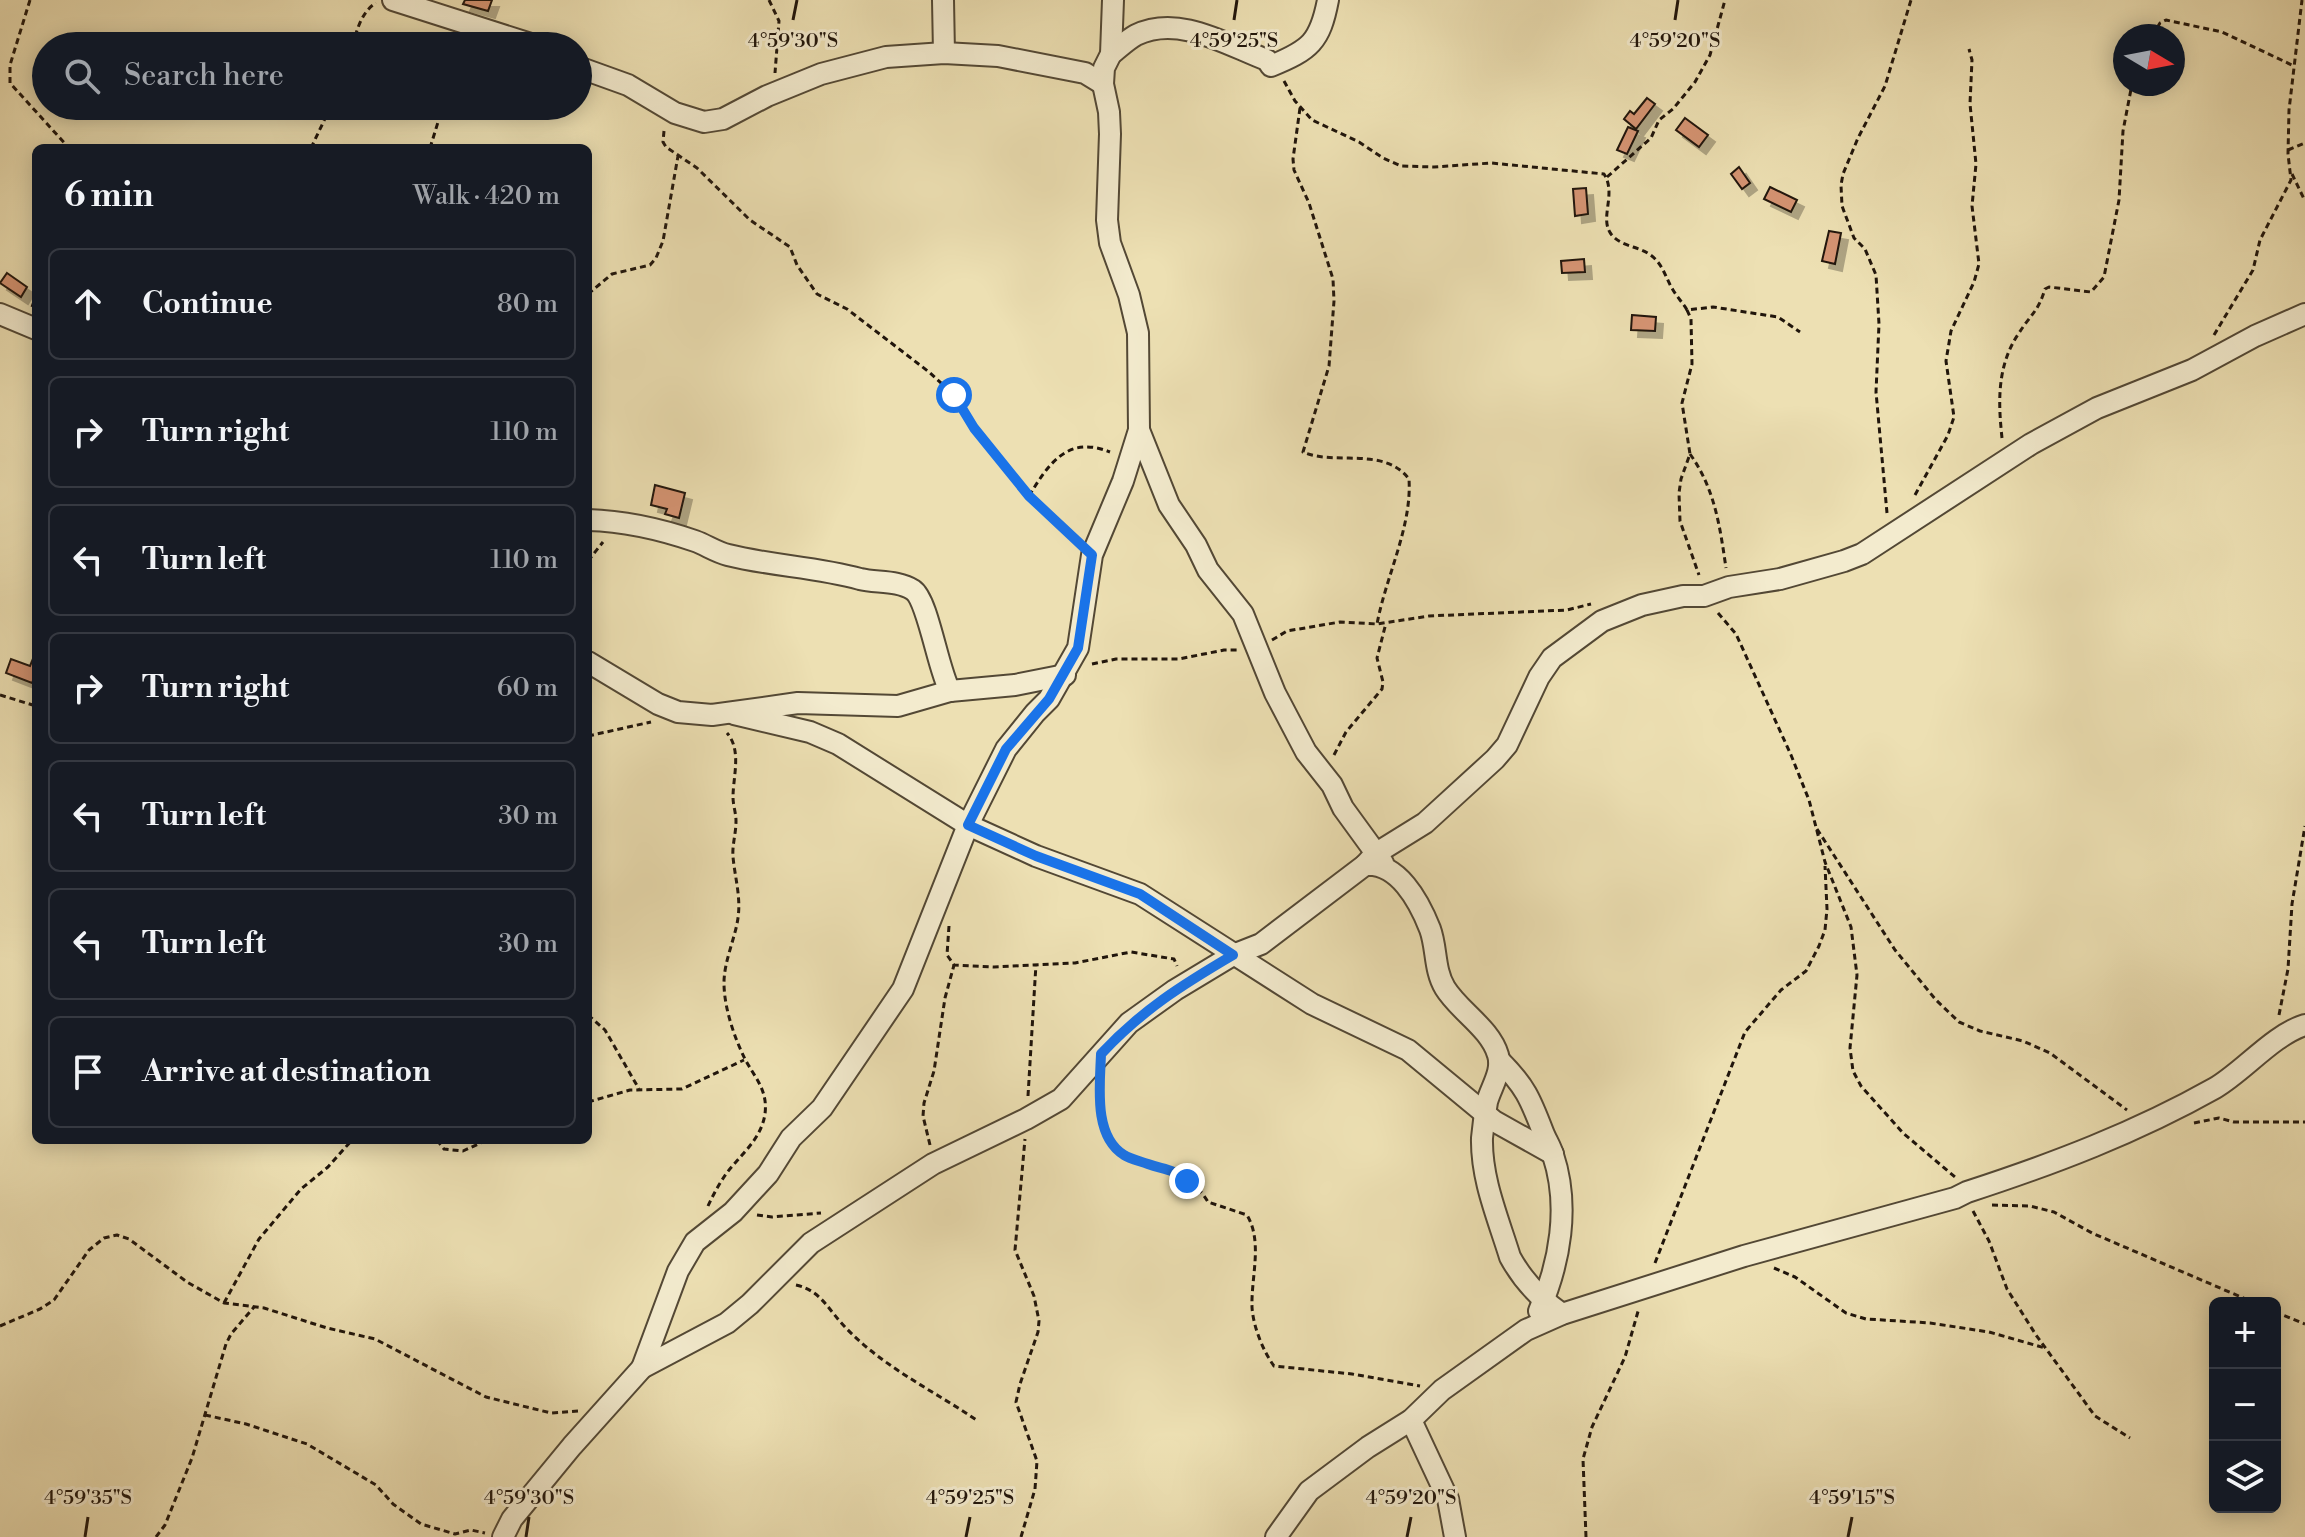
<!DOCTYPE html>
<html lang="en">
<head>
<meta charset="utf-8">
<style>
	:root { --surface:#171b24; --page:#20242c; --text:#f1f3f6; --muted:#9ea1a6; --line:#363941 }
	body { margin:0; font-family:"Libre Bodoni",serif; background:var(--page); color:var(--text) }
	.controls { position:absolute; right:24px; bottom:24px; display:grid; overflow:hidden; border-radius:12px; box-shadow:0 4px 20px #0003 }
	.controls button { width:72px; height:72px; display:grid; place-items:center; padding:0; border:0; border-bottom:2px solid var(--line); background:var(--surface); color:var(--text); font:40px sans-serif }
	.compass { position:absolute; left:2113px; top:24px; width:72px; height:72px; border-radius:50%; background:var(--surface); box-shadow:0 4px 20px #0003; rotate:100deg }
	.stop { position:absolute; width:24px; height:24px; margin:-18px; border:6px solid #1a73e8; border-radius:50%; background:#fff }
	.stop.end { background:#1a73e8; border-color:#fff; box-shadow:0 2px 8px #0008 }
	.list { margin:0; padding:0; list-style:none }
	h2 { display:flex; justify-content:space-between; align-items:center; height:104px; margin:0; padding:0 32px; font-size:34px }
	h2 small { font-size:26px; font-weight:400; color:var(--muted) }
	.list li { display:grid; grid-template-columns:52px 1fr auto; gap:24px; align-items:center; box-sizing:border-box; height:112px; margin:0 16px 16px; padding:0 16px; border:2px solid var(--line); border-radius:12px }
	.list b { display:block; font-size:30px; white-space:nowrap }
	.list em { font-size:26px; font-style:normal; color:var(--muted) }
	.icon { flex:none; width:44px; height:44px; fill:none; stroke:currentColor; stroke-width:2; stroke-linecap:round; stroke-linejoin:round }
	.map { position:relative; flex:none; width:2305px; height:1537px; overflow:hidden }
	.search { position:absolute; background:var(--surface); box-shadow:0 4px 20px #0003; left:32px; top:32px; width:560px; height:88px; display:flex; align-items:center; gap:20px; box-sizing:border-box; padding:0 28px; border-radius:44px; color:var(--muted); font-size:30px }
	.panel { position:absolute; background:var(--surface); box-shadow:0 4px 20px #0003; left:32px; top:144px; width:560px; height:1000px; border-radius:12px }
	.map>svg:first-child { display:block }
	.building { fill:#d59473; stroke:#20150b; stroke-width:2; filter:url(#shadow) }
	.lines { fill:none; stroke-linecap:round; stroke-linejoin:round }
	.street-casing { stroke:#534835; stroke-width:24 }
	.path { stroke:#20150b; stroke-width:3; stroke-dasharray:6 4; stroke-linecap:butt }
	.street { stroke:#f3ebce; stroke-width:20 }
	.route { stroke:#1a73e8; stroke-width:10 }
	.ticks { fill:none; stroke:#20150b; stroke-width:3 }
	.ticks-label { font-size:20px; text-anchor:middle; fill:#20150b; stroke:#f3ebce; stroke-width:6; stroke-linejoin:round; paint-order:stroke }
</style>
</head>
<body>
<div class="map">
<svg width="2305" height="1537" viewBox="0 0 2305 1537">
	<defs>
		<filter id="shadow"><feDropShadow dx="7" dy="7" stdDeviation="0" flood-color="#0004"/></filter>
	</defs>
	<rect width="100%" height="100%" fill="#ede0b3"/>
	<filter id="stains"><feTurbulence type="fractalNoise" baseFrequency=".0025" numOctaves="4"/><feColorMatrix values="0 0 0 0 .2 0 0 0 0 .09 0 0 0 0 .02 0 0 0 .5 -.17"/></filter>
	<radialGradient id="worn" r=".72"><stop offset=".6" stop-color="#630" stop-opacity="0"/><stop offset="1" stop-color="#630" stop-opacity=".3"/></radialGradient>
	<g class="building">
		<polygon points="465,0 492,0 488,11 463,4"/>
		<polygon points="1647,98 1655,104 1636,129 1624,119 1630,111 1634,114"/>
		<polygon points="1685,118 1708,135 1699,147 1676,130"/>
		<polygon points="1628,127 1638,131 1627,154 1617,150"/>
		<polygon points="1739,167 1750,183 1742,189 1731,174"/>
		<polygon points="1770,187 1797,200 1791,212 1764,199"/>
		<polygon points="1586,188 1588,214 1575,216 1573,189"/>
		<polygon points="1829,231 1841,233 1835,264 1822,261"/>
		<polygon points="1584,259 1585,272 1562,273 1561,261"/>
		<polygon points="7,273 27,287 21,297 0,283"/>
		<polygon points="1632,315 1656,317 1655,331 1631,330"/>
		<polygon points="655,485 685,493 679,518 665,514 667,509 651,505"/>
		<polygon points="35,654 36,673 32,683 6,673 11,659 30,666"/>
	</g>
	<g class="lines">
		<defs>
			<g id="street">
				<polyline points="393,0 537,46"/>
				<polyline points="943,0 944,53"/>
				<path d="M1111,54C1119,48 1127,40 1136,35C1179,14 1227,45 1267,60L1271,66C1310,50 1320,42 1328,0"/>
				<polyline points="578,67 628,85 675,113 704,122 723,119 767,96 821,74 886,57 944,53 998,56 1085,73 1103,84"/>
				<polyline points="0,314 36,329"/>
				<polyline points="1139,430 1169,505 1196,545 1208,570 1243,614 1275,693 1306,752 1332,785 1343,808 1383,863"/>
				<path d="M588,520C624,521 660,529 695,541C706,545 716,552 728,555C772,566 817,567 860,579C876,583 898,580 913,590C928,600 938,670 950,691"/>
				<polyline points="588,662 658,704 678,712 712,715 798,703 898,706 950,691 1015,685 1065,675"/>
				<polyline points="734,714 810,732 838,744 968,825 1036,856 1140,894 1312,1004 1408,1050 1494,1121 1553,1154"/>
				<polyline points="1365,865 1375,854 1425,823 1495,759 1507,745 1539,677 1552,658 1602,621 1642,605 1683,596 1704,596 1729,587 1780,579 1844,561 1862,554 2031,444 2097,408 2192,370 2255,336 2305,314"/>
				<path d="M1499,1060C1525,1086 1530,1098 1543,1132C1546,1140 1551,1147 1553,1155C1570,1206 1560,1263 1539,1311"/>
				<polyline points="642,1368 678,1271 695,1242 733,1212 768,1174 791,1138 822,1108 903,989 968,825 1006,749 1035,713 1049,699 1078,648 1092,555 1123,481 1139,430 1138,333 1129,295 1110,243 1107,220 1110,134 1109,112 1103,84 1104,68 1111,54 1113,0"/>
				<polyline points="1411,1420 1448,1499 1455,1537"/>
				<path d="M503,1537L512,1519L572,1446L642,1368L727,1323L750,1304L811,1243L933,1164L1026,1119L1061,1099L1129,1023L1175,990L1233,955L1261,944L1365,865C1398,862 1419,901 1430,929C1437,948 1434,970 1445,988C1459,1011 1490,1028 1498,1055C1503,1071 1491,1087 1487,1102C1485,1113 1483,1127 1482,1138C1481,1179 1498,1218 1510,1257C1523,1281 1539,1298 1562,1314"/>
				<path d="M1276,1537L1309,1491L1368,1447L1411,1420L1442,1390L1526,1330L1562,1314L1744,1256L1955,1198L1967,1192C2053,1164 2135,1133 2215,1088C2244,1071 2273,1035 2305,1025"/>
			</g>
		</defs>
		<use href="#street" class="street-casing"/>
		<g class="path">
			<polyline points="30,0 10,65 10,83 69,148"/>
			<polyline points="769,0 779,21 775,73"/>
			<polyline points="2152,36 2160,23 2166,20 2222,32 2294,66"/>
			<path d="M353,46C356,31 362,11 376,3"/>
			<path d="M1284,81L1295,101L1312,120L1359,142L1383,158L1401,166L1434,167L1491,163L1604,174C1617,194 1599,218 1611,234C1620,246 1637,246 1649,254C1663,263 1665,277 1673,290C1677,297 1683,303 1687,310L1713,307L1778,317L1800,332"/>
			<path d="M1300,108L1293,159L1294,170L1309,203L1333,279L1334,301L1329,366L1303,452C1335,466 1384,446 1409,479C1412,527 1386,576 1377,624"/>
			<polyline points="664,131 663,142 666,147 697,168 750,220 790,247 797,265 817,294 847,309 929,372 954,395 974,428 1029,496 1078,542"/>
			<polyline points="311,148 331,106"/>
			<polyline points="430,148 443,106"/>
			<polyline points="2288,150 2305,143"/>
			<polyline points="2292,174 2305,201"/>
			<polyline points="1607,177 1651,138 1659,120 1673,109 1695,82 1710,55 1725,0"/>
			<polyline points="588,294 612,274 650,265 656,258 663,241 678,156"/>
			<polyline points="32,307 36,296"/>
			<polyline points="1687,310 1691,319 1692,364 1682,403 1690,454 1681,479 1679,493 1680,521 1699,575"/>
			<polyline points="2214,335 2253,270 2260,240 2291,180 2288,154 2289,110 2302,0"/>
			<path d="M2002,438C1998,401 1997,365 2019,333C2031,314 2038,312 2045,289L2049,287L2091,292L2104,277L2119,200L2123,131L2132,84"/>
			<path d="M1690,454C1715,489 1720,527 1726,568"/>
			<polyline points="1915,495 1948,435 1954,417 1946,361 1951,331 1974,282 1979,264 1972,206 1976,164 1970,104 1972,60 1969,49"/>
			<path d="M1029,496C1049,463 1068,435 1110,452"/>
			<polyline points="1887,513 1876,392 1879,324 1876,275 1865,249 1854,238 1842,206 1841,185 1843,174 1858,138 1885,86 1911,0"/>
			<polyline points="588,561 603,542"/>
			<polyline points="1718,613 1736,634 1791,755 1809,800 1825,862 1851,927 1857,975 1850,1048 1853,1071 1861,1086 1903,1133 1955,1177"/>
			<polyline points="1272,640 1287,631 1340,622 1377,624 1429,616 1567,610 1591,604"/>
			<polyline points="1092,664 1116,659 1179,659 1224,650 1238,650"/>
			<polyline points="0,695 36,706"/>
			<polyline points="588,736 651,722"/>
			<polyline points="1334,755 1346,732 1382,689 1383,682 1377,658 1386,623"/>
			<polyline points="1817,829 1895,950 1936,1000 1959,1022 1980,1031 2023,1041 2050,1053 2127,1110"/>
			<polyline points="949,926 947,955 954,965 994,967 1075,963 1131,952 1174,959 1177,966"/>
			<polyline points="588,1015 605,1030 639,1089"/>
			<polyline points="2279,1015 2288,969 2292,904 2305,826"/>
			<path d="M1100,1085C1101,1102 1100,1120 1107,1136C1117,1161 1149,1162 1172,1169C1185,1173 1201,1190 1208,1202L1247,1215C1263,1242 1251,1277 1252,1307C1253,1326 1263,1351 1274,1366L1352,1374L1420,1386"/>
			<polyline points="1028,1096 1036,964"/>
			<polyline points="588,1102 630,1090 682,1089 744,1060"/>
			<polyline points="2194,1123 2219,1118 2234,1122 2305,1122"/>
			<polyline points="437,1140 444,1149 463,1151 487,1140"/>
			<polyline points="930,1145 923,1116 924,1103 934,1071 945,998 954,965"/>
			<polyline points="1992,1205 2030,1206 2054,1212 2092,1233 2255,1303"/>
			<path d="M708,1206C713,1195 719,1184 726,1174C740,1155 761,1140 765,1114C768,1090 755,1078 745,1059C734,1037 724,1007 724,983C724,961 735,939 738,918C741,897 735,878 733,857C732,845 736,834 736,821C736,813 733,805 733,797C733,777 742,750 727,733"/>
			<polyline points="1973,1211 1989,1241 2007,1289 2036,1335 2095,1416 2130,1438"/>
			<polyline points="757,1215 772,1217 821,1213"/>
			<polyline points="1655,1263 1745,1032 1781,990 1806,971 1819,946 1825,930 1827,909 1825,866"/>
			<polyline points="1774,1268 1795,1277 1846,1313 1866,1319 1930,1323 1989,1332 2045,1348"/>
			<path d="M796,1285C822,1291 828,1310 846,1328C883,1367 934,1391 978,1421"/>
			<polyline points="224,1303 259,1239 301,1189 328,1167 352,1140"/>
			<polyline points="2275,1312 2305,1324"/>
			<polyline points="0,1326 40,1309 54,1300 89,1250 104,1238 117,1235 129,1239 187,1282 224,1303 264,1308 327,1328 375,1339 486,1397 551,1413 578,1411"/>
			<polyline points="205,1415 246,1424 307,1444 376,1485 393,1504 421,1524 455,1534 471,1530 485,1533"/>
			<polyline points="156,1537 165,1525 192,1458 226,1344 231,1334 254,1307"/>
			<polyline points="1021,1537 1035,1489 1037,1461 1016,1402 1020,1384 1038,1332 1039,1321 1034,1296 1015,1250 1025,1139"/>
			<polyline points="1586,1537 1583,1459 1592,1427 1625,1357 1639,1308"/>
		</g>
		<use href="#street" class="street"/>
	</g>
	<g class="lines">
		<path class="route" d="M954,395L974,428L1029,496L1092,555L1078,648L1049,699L1006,749L968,825L1036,856L1140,894L1233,955C1182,985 1142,1010 1101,1054C1100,1085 1093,1136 1124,1155C1130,1159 1140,1161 1148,1164C1165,1170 1172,1168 1187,1181"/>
	</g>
	<path class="ticks" d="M793,20L797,0M1234,20L1237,0M1675,20L1678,0M85,1537L88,1517M526,1537L529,1517M966,1537L970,1517M1407,1537L1411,1517M1848,1537L1852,1517"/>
	<g class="ticks-label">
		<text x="793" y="47">4°59'30"S</text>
		<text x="1234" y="47">4°59'25"S</text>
		<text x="1675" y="47">4°59'20"S</text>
		<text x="88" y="1504">4°59'35"S</text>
		<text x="529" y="1504">4°59'30"S</text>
		<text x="970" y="1504">4°59'25"S</text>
		<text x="1411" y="1504">4°59'20"S</text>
		<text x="1852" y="1504">4°59'15"S</text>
	</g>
	<rect width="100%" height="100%" filter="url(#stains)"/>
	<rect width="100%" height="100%" fill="url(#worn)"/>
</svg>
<div class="controls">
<button>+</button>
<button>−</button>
<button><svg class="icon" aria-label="layers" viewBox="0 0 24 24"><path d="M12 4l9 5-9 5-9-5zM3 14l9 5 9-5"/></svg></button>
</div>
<svg class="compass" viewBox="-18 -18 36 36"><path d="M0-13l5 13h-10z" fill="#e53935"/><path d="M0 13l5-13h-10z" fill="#9ea1a6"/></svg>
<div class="stop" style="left:954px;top:395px"></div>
<div class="stop end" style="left:1187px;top:1181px"></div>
<div class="search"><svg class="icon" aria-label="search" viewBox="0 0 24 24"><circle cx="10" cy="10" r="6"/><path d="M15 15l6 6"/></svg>Search here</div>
<section class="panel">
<h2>6 min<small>Walk · 420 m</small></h2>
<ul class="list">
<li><svg class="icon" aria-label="ahead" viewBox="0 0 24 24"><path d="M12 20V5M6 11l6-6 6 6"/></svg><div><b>Continue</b></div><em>80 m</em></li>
<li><svg class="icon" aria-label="right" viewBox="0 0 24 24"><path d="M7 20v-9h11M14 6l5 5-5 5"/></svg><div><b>Turn right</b></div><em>110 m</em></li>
<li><svg class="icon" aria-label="left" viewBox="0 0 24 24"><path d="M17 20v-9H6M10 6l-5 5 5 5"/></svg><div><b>Turn left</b></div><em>110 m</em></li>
<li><svg class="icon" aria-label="right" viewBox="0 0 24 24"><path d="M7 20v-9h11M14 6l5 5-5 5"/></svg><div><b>Turn right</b></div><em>60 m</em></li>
<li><svg class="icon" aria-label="left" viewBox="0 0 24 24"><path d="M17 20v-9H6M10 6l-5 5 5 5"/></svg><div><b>Turn left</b></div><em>30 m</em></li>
<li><svg class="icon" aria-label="left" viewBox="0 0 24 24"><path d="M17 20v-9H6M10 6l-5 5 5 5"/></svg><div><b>Turn left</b></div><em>30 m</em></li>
<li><svg class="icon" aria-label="arrive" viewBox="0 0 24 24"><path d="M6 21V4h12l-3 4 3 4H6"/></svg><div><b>Arrive at destination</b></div></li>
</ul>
</section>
</div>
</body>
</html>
